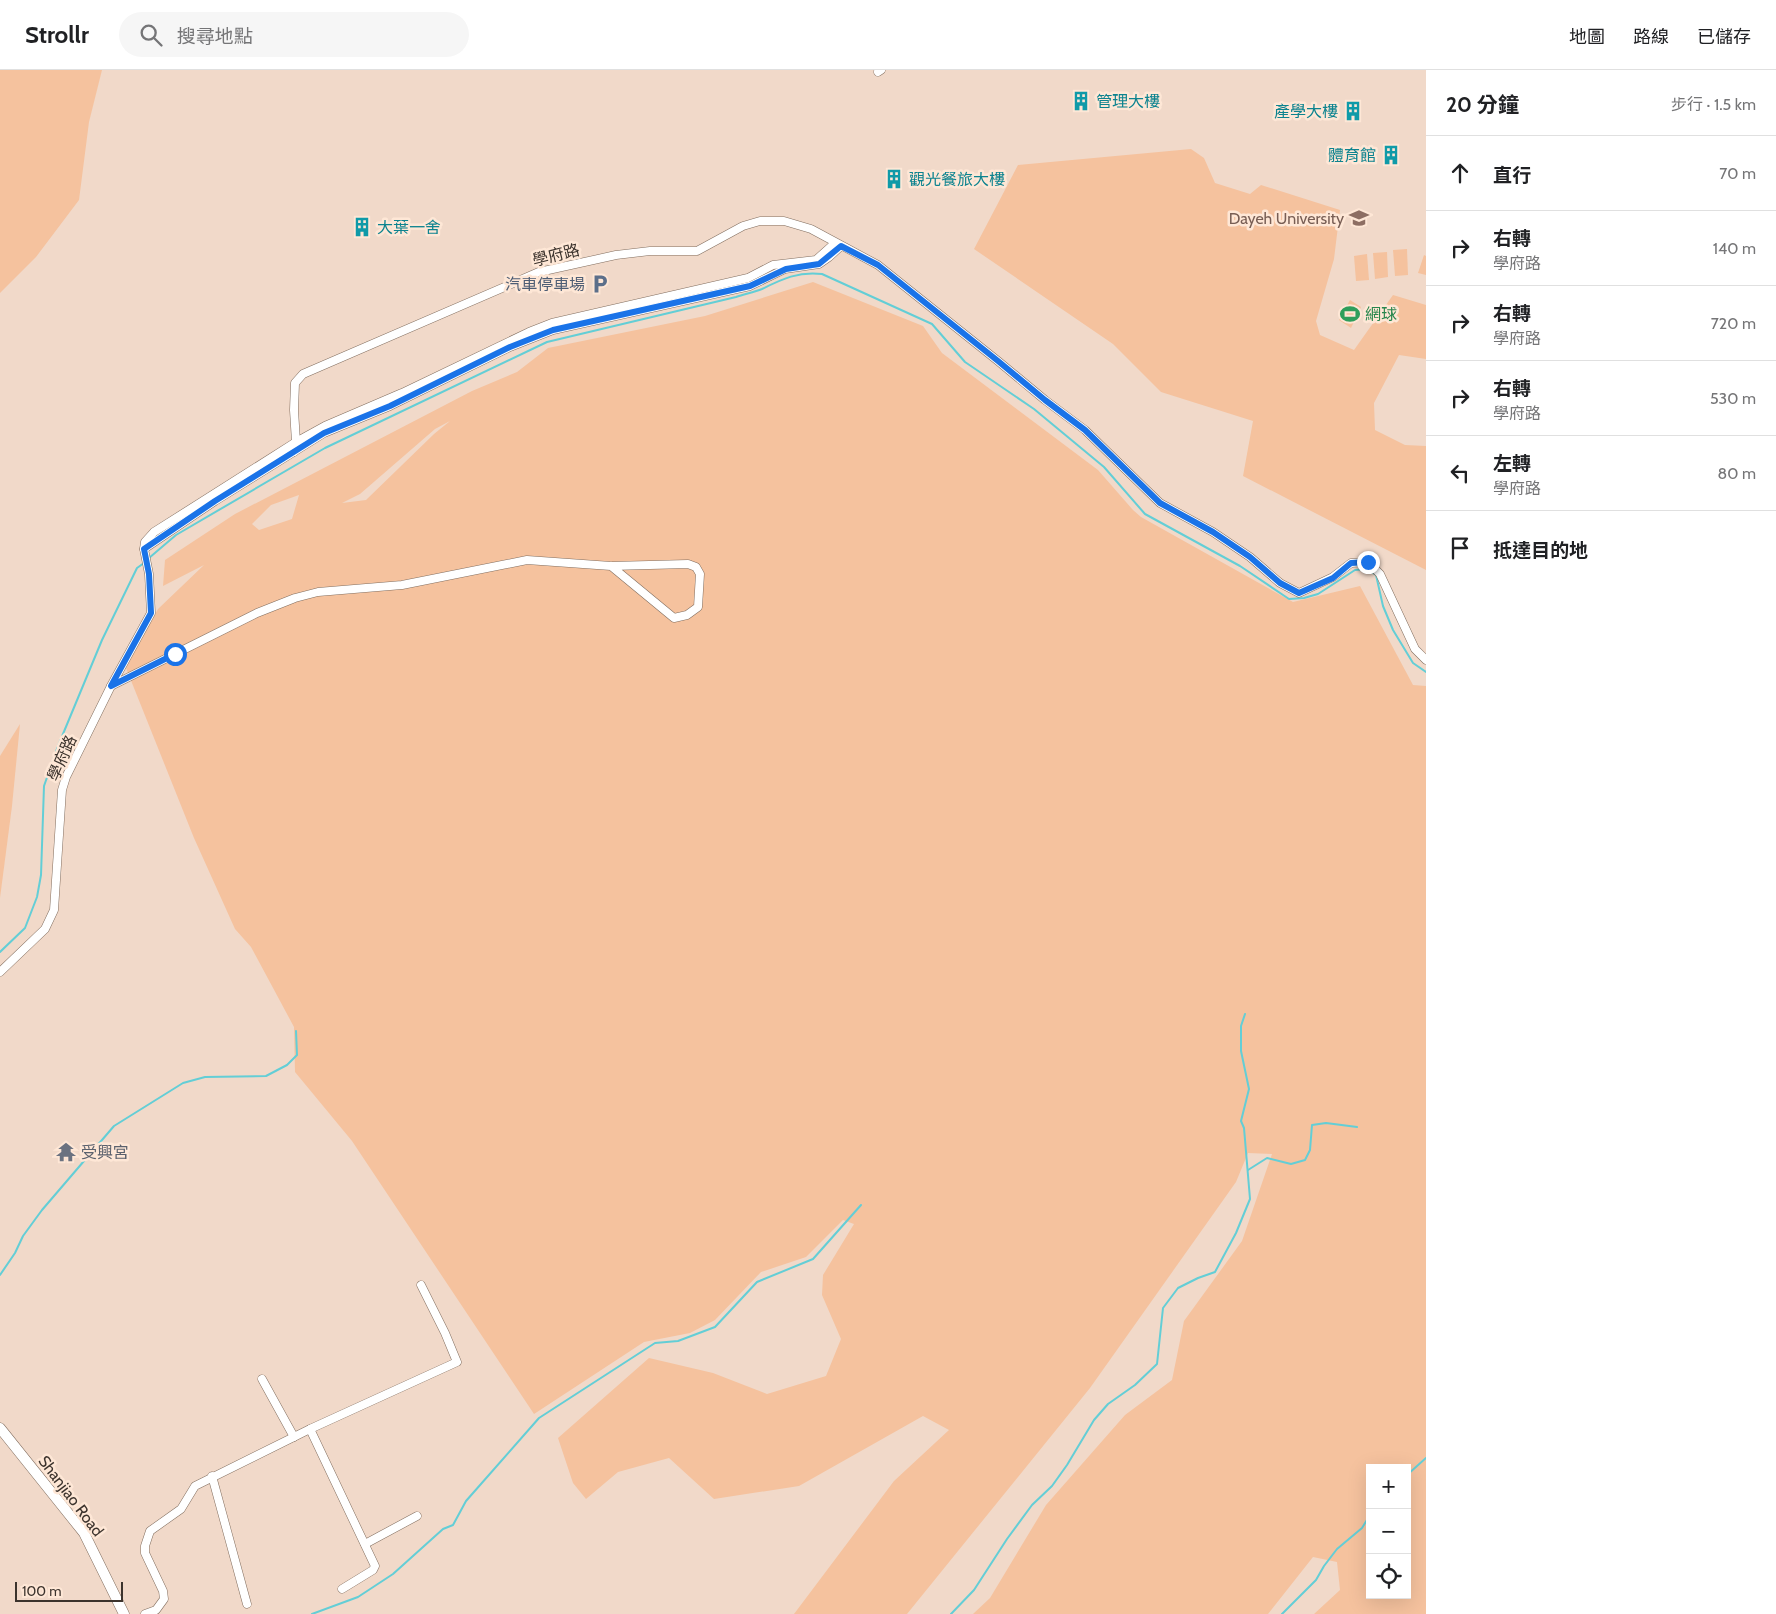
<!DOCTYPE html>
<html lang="zh-TW">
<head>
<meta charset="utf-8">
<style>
	:root { --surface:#fff; --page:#f6f6f6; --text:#202124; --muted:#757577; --line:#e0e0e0 }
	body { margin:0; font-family:Cabin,"Noto Sans TC",sans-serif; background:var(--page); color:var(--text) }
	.controls { position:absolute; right:15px; bottom:15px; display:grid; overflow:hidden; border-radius:0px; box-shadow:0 5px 20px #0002 }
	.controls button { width:45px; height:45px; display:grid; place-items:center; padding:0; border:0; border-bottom:1px solid var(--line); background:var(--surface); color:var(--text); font:25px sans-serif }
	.scale { position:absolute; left:15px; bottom:12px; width:108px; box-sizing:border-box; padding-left:5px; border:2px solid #3c332d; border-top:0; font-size:14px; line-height:18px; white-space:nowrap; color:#3c332d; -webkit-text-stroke:4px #fee7d6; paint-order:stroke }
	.stop { position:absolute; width:15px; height:15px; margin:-11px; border:4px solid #1a73e8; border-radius:50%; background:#fff }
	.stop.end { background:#1a73e8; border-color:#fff; box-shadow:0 1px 5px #0008 }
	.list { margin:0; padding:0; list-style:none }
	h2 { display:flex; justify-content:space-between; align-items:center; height:65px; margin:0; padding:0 20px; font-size:21px }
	h2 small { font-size:16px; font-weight:400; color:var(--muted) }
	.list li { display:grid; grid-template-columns:32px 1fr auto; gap:15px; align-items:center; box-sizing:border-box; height:75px; padding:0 20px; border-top:1px solid var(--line) }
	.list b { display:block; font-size:19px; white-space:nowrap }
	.list p { margin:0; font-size:16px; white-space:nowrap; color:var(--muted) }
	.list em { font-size:16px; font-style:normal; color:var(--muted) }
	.icon { flex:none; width:28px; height:28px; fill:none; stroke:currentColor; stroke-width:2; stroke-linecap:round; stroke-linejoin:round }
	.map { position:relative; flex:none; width:1426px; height:1544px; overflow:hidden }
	header { display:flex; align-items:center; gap:30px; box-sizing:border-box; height:70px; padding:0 25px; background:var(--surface); border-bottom:1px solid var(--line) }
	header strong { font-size:24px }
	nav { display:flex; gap:28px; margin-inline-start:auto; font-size:18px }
	.search { width:350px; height:45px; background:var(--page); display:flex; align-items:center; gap:12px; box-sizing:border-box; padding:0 18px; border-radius:28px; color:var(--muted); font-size:19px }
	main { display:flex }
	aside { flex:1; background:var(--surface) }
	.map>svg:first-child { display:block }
	.green { fill:#f5c29e; fill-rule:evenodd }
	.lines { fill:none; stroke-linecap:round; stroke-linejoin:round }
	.stream { stroke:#63ced6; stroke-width:2 }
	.minor-casing { stroke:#826e5f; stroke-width:9 }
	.major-casing { stroke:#826e5f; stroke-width:11 }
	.minor { stroke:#fff; stroke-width:8 }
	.major { stroke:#fff; stroke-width:10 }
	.route { stroke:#1a73e8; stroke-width:6 }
	.labels { text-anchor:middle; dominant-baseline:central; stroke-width:5; stroke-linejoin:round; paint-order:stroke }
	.culture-label { font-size:16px; fill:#0d838f; stroke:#fee7d6; text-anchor:start }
	.education-label { font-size:16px; fill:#785e54; stroke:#fee7d6; text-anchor:end }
	.street-label { font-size:16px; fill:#3c332d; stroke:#fee7d6 }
	.service-label { font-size:16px; fill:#4e5e75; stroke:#fee7d6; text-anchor:end }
	.leisure-label { font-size:16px; fill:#27864d; stroke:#fee7d6; text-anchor:start }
	.worship-label { font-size:16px; fill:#5b616d; stroke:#fee7d6; text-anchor:start }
</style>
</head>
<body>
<header>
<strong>Strollr</strong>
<div class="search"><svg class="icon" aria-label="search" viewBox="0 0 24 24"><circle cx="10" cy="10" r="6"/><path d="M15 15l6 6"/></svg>搜尋地點</div>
<nav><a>地圖</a><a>路線</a><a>已儲存</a></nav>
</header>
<main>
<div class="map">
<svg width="1426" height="1544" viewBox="0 0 1426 1544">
	<rect width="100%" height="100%" fill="#f1d9c9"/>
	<g class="green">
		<polygon points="0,0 102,0 89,52 79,130 36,187 0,223"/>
		<polygon points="1191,79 1204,88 1215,113 1250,124 1261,115 1340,140 1334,189 1316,251 1320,265 1354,280 1393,225 1426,235 1426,289 1399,285 1374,333 1375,360 1405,375 1426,376 1426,500 1243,406 1253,351 1161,322 1113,274 974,179 1018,95"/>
		<polygon points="1407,179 1408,205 1395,206 1393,180"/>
		<polygon points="1387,182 1388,207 1375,209 1373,183"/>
		<polygon points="1367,184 1369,210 1356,211 1354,186"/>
		<polygon points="1424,185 1426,186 1426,205 1418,203"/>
		<path d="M813,212L923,256L942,283L1098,400L1133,440L1141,447L1293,532L1360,516L1413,615L1426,616V1544H1314L1340,1520L1337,1492L1313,1487L1268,1544H973L990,1528L1046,1435L1125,1345L1172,1310L1184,1251L1242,1171L1272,1084L1248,1083L1236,1112L1090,1318L907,1544H794L894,1411L949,1360L923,1346L799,1416L714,1429L669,1388L618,1402L586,1429L573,1413L558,1368L649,1288L713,1303L767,1324L826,1306L841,1269L822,1225L823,1205L854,1154L843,1150L806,1187L761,1202L715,1250L690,1263L644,1272L534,1344L352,1071L295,1002L294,957L251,877L235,859L194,768L126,598L158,539L204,495L163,516L165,490L235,444L472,321L517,302L548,278L705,246ZM450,351L434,364L366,430L342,433L360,424L435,359ZM299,425L292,449L259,460L252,454L271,435ZM1370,1398H1407V1525H1370Z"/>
		<polygon points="1350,230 1361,237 1351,258 1339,250"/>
		<polygon points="20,654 12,736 0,828 0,686"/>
	</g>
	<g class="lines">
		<g class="stream">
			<path d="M149,488L176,465L325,378L547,272L736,227C745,224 754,222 762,219C782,209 799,201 822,204L932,254L965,292L1034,339L1104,397L1145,444L1240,496L1289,529L1304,528L1318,524L1355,500L1367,499L1376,505L1383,536L1393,560L1413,593L1426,602"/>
			<polyline points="0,882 25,858 37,827 41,805 44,716 58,676 102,570 137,498 144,493"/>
			<polyline points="1248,1100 1267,1088 1291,1094 1305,1090 1310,1080 1312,1055 1326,1053 1357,1057"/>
			<polyline points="0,1205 15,1183 23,1166 42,1140 114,1056 183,1013 205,1007 266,1006 287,995 297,985 296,961"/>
			<polyline points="1407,1405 1426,1388"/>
			<polyline points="312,1544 358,1527 393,1504 443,1459 453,1455 466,1431 539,1348 655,1273 678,1271 715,1257 757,1212 813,1189 861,1135"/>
			<polyline points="951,1544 974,1520 1007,1469 1032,1435 1052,1416 1067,1395 1094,1350 1108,1334 1135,1315 1157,1294 1163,1238 1178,1218 1198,1208 1215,1202 1236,1163 1250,1129 1244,1058 1241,1051 1249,1019 1241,981 1241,956 1245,944"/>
			<polyline points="1282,1544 1316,1510 1324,1496 1337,1479 1362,1458 1370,1445"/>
		</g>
		<defs>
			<g id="minor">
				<polyline points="878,2 881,0"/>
				<polyline points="294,382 296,372 294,340 295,313 303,304 539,202 616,185 650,181 697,181 743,156 760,151 784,151 811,159 878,195 998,291 1045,330 1085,360 1160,433 1213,462 1250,487 1280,513 1299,523 1333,507 1351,493 1368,492 1380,504 1415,579 1426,590"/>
				<polyline points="144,479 215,431 324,363 390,336 510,277 553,260 750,216 785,199 819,194 829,187 841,176"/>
				<polyline points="111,616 257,543 295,528 318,522 402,515 527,490 611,496 688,494 696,497 700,504 698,537 687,545 674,548 611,496"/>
				<polyline points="0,902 45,859 54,840 62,720 66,707 111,616 151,543 149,504 144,479 145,472 154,462 296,372 325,356 402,323 529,262 552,253 748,208 773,195 816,190 835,173"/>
				<polyline points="262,1309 294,1367"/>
				<polyline points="310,1359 375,1496 373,1500 342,1519"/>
				<polyline points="212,1406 247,1534"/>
				<polyline points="365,1474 417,1446"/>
				<polyline points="145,1544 156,1540 164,1529 163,1521 145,1483 145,1476 150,1461 181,1439 195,1416 310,1359 457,1292 445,1263 421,1215"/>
			</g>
			<polyline id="major" points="0,1358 84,1463 124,1544"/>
		</defs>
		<use href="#minor" class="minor-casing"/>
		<use href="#major" class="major-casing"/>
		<use href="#minor" class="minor"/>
		<use href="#major" class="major"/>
	</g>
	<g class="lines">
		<polyline class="route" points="175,584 111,616 151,543 149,504 144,479 215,431 324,363 390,336 510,277 553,260 750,216 786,199 819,194 841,176 878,195 998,291 1045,330 1085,360 1160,433 1213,462 1250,487 1280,513 1299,523 1333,508 1351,493 1368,492"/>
	</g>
	<defs>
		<symbol id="building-bare" viewBox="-9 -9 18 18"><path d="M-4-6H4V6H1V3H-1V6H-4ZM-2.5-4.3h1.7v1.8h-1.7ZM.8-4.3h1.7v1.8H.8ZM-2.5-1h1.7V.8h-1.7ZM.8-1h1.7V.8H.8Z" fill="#0f9aa8" stroke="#fee7d6" stroke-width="2.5" paint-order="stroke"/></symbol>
		<symbol id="university-bare" viewBox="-9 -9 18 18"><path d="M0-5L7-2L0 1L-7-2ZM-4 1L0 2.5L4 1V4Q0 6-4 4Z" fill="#8d6e63" stroke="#fee7d6" stroke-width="2.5" paint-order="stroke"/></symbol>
		<symbol id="parking-bare" viewBox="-9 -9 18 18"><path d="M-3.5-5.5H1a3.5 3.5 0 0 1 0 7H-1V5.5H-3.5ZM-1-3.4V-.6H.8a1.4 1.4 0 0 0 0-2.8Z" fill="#5c6f8a" stroke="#fee7d6" stroke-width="2.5" paint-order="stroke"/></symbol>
		<symbol id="stadium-bare" viewBox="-9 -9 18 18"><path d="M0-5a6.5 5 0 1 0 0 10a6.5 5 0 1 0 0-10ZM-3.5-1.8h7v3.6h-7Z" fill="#2e9e5b" stroke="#fee7d6" stroke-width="2.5" paint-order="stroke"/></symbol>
		<symbol id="temple-bare" viewBox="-9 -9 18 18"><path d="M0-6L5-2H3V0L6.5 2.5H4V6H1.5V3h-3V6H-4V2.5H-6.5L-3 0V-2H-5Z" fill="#6b7280" stroke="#fee7d6" stroke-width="2.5" paint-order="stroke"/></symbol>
	</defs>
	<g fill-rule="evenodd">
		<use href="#building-bare" x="1067" y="17" width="28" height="28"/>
		<use href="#building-bare" x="1339" y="27" width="28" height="28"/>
		<use href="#building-bare" x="1377" y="71" width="28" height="28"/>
		<use href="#building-bare" x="880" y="95" width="28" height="28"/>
		<use href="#university-bare" x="1345" y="134" width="28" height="28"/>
		<use href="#building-bare" x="348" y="143" width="28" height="28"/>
		<use href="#parking-bare" x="586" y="200" width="28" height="28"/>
		<use href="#stadium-bare" x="1336" y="230" width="28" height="28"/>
		<use href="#temple-bare" x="52" y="1068" width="28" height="28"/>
	</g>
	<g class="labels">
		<g class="culture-label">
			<text x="1096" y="31">管理大樓</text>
			<text x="1338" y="41" text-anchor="end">產學大樓</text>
			<text x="1376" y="85" text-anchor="end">體育館</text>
			<text x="909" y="109">觀光餐旅大樓</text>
			<text x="377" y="157">大葉一舍</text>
		</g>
		<g class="education-label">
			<text x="1344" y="148">Dayeh University</text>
		</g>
		<g class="street-label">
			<text transform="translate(556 185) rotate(-14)">學府路</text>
			<text transform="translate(62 688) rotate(-66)">學府路</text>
			<text transform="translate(71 1426) rotate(53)">Shanjiao Road</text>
		</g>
		<g class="service-label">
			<text x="585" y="214">汽車停車場</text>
		</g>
		<g class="leisure-label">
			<text x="1365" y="244">網球</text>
		</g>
		<g class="worship-label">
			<text x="81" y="1082">受興宮</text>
		</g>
	</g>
</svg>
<div class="controls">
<button>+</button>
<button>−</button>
<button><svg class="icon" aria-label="locate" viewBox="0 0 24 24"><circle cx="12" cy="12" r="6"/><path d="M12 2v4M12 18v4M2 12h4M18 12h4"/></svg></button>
</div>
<div class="scale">100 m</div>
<div class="stop" style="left:175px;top:584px"></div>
<div class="stop end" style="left:1368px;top:492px"></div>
</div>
<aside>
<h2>20 分鐘<small>步行 · 1.5 km</small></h2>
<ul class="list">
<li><svg class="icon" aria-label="ahead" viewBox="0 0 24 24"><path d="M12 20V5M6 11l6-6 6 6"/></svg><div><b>直行</b></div><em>70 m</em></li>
<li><svg class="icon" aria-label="right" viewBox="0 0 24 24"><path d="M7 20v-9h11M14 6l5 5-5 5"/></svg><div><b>右轉</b><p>學府路</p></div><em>140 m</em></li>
<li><svg class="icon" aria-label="right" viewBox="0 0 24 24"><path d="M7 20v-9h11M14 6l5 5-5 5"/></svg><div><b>右轉</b><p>學府路</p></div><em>720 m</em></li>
<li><svg class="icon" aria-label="right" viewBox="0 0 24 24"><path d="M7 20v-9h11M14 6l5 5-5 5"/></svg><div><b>右轉</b><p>學府路</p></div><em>530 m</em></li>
<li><svg class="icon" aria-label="left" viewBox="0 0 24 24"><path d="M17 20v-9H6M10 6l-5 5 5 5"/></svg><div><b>左轉</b><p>學府路</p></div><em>80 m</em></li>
<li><svg class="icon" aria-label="arrive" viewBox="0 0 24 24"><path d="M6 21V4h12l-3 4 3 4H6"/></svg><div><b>抵達目的地</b></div></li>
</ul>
</aside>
</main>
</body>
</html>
